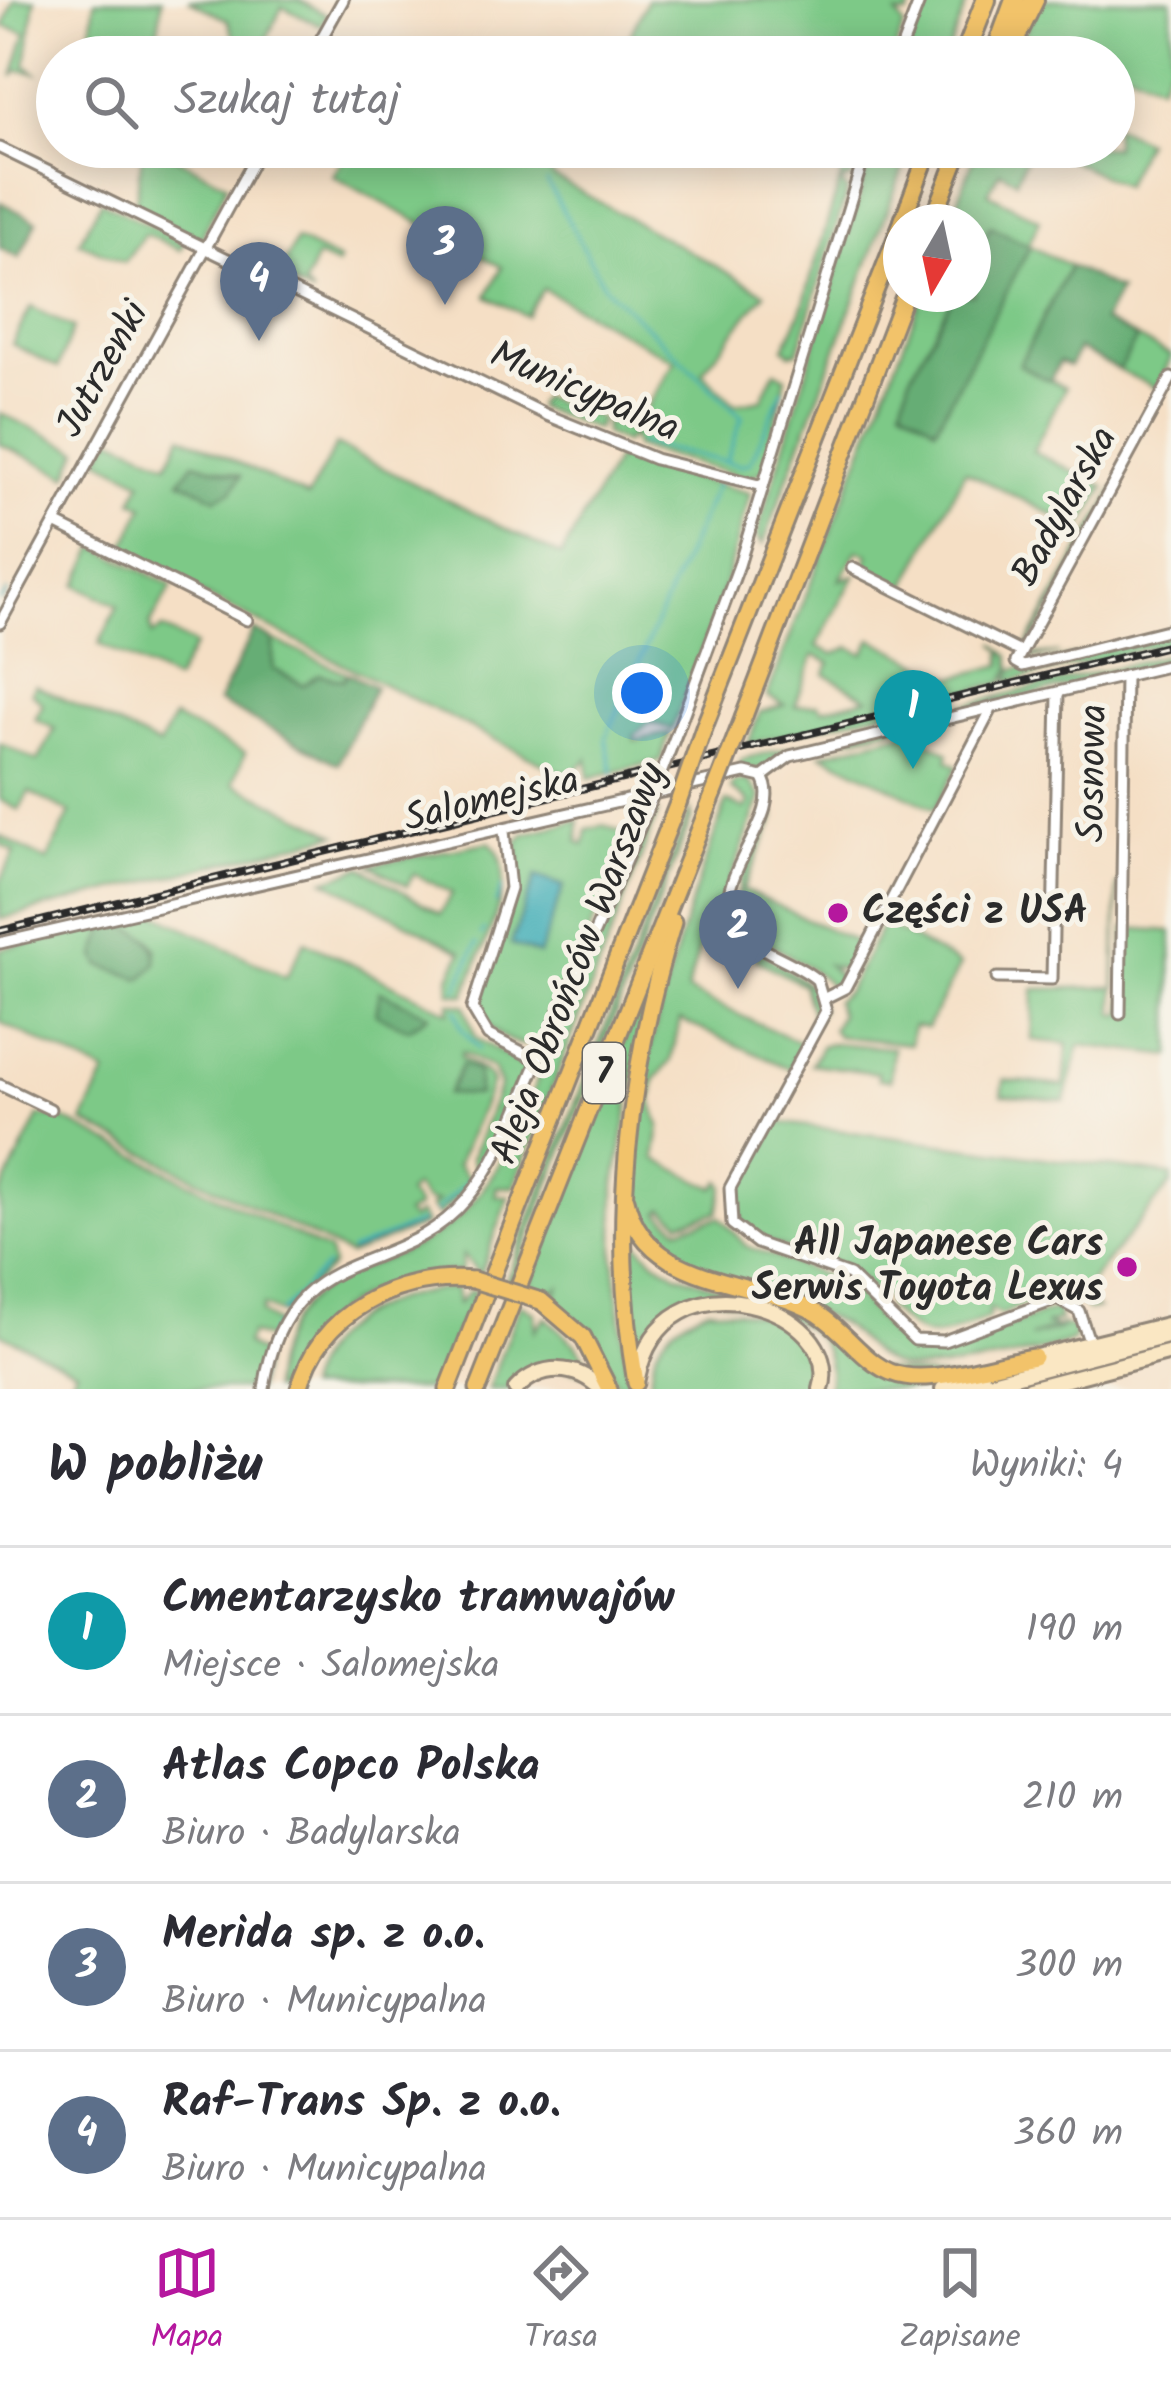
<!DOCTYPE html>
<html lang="pl">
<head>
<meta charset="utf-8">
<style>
	:root { --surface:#fff; --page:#f2f2f3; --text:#2b2b33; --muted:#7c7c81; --line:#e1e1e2; --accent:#b5179e }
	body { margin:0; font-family:Kalam,sans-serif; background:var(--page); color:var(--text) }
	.compass { position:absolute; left:883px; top:204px; width:108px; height:108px; border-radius:50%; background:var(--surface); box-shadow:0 6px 30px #0003; rotate:189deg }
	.you { position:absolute; left:642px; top:693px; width:42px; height:42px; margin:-30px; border:9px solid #fff; border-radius:50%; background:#1a73e8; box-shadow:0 0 0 18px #1a73e833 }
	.badge { display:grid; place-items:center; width:78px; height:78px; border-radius:50%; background:var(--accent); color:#fff; font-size:39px; font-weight:700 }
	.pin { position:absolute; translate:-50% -99px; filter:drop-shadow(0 3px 6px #0008) }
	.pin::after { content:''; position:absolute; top:63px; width:42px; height:36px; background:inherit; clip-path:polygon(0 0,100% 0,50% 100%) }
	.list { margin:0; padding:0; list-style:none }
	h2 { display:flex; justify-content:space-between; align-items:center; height:156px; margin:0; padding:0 48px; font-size:51px }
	h2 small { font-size:39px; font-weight:400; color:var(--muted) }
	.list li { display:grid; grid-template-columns:78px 1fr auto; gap:36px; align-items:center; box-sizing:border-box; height:168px; padding:0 48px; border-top:3px solid var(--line) }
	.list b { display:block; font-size:45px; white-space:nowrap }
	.list p { margin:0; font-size:39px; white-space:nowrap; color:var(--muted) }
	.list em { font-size:39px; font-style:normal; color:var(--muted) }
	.icon { flex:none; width:66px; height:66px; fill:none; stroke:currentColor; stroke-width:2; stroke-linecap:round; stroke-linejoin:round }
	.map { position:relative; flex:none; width:1171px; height:1389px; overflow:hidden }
	.search { position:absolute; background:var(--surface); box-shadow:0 6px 30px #0003; left:36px; right:36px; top:36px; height:132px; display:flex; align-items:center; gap:30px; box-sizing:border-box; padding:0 42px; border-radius:66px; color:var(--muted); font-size:45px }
	.sheet { height:828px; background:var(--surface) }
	nav { display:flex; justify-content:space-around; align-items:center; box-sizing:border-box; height:168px; border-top:3px solid var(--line); background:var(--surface); font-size:33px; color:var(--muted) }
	nav a { display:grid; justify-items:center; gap:6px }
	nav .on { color:var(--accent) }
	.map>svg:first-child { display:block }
	.green { fill:#7dc987; stroke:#547a59; stroke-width:3; fill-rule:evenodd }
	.forest { fill:#66ad74; stroke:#486c50; stroke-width:3 }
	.water { fill:#3aabb6; stroke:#326b70; stroke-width:3 }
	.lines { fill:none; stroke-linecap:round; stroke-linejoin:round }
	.stream { stroke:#3aabb6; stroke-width:3 }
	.street-casing { stroke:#908578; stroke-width:15 }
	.secondary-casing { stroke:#908578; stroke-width:20 }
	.primary-casing { stroke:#908578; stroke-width:21 }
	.highway-casing { stroke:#908578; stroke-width:24 }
	.street { stroke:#fff; stroke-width:9 }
	.secondary { stroke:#fae7c3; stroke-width:14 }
	.primary { stroke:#f2c36a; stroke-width:15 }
	.highway { stroke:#f2c36a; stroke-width:18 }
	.rail-casing { stroke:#2b2b2b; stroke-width:8 }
	.rail { stroke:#f7f3e8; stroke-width:3; stroke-dasharray:9; stroke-linecap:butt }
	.street-bridge-casing { stroke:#908578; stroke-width:15; stroke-linecap:butt }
	.primary-bridge-casing { stroke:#908578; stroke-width:21; stroke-linecap:butt }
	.street-bridge { stroke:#fff; stroke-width:9 }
	.primary-bridge { stroke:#f2c36a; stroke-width:15 }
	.poi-dot { fill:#b5179e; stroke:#f7f3e8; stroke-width:4.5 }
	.labels { text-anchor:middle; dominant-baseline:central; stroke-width:10; stroke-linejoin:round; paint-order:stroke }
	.shield { fill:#f7f3e8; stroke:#686764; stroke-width:3 }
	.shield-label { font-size:36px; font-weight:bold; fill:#2b2b2b }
	.street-label { font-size:39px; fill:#2b2b2b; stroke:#f7f3e8 }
	.poi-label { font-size:39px; font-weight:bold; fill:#2b2b2b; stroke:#f7f3e8; text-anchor:start }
</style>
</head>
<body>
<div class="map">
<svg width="1171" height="1389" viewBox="0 0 1171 1389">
	<rect width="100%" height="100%" fill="#f7f3e8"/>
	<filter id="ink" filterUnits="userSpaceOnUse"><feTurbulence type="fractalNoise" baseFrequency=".00833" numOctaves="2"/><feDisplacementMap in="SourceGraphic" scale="24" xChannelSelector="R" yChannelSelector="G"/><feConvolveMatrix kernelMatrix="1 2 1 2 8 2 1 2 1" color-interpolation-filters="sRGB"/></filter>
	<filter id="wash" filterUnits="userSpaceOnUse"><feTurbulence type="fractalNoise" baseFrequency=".004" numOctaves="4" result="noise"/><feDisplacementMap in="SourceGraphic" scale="48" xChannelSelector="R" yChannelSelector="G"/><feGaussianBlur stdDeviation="2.7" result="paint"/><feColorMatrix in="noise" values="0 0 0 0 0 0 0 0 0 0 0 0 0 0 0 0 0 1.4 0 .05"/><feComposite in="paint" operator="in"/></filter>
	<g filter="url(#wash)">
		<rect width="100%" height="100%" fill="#f5dfc5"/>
		<g class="green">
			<polygon points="14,0 35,0 26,65 36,73 18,70 13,76 26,33 4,26"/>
			<polygon points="95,0 162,0 155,57 88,57"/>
			<polygon points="188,0 299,0 326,15 321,26 282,7 260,53 235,40 228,20"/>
			<polygon points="647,0 914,0 908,15 897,15 904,26 892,57 654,57 626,43"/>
			<polygon points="928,0 968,0 946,57 905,57"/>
			<polygon points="1040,0 1171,0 1171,60 1159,85 1114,63 1114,57 1072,43 1065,57 1057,57 1062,37 1052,57 1013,57"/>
			<polygon points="1114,126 1145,141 1123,186 1044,147 1114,147"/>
			<polygon points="143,147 155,147 227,184 201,239 135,207"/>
			<polygon points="350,147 500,147 536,167 527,147 537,147 552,176 765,293 702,372 735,404 762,399 775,371 786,377 765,470 747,478 634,447 632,433 625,443 604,434 605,422 632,432 675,361 543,289 526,316 487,296 502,267 333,176"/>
			<polygon points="874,147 911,147 763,545 757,536"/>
			<polygon points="978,147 1021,147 1027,155 1016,180 1000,171 988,193 1040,220 1028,245 990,226 973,259 973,222 950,222"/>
			<polygon points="844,167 851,168 852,177 841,182 847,191 798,352 790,353 784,348 801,312"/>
			<polygon points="101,201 184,243 180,250 145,234 124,262 79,242"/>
			<polygon points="296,240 339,261 337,266 317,257 304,285 313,295 278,277"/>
			<path d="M1030,246L1070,266L1019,365L1065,388L1033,451L1105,487L1081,529L965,471L904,590L864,569L869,555L858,550L840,580L855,575L817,646L834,654L850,647L864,654L872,639L951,678L1002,665V651L994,643L1009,656L1011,668L1002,683L748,744L760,712L785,705L767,696L923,294H954L909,379L935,427ZM814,655L830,663L825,674L868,698L822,709L818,704L795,706Z"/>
			<polygon points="31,307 73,328 58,368 12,344"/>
			<polygon points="1137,338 1171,356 1158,389 1119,370"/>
			<polygon points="541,397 601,419 596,429 536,407"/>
			<polygon points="0,413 79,450 68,476 0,444"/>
			<polygon points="182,435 308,497 336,445 561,556 617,458 750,493 719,605 672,729 650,722 634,736 635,741 670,733 660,761 589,778 588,759 574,772 558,771 121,554 144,506 133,500 142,481 99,459 112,437 168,463"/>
			<polygon points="1115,488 1120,493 1023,656 1059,653 1022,660 1021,656"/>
			<polygon points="96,547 172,586 150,625 152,635 162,629 195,645 175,681 99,644 118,606 77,585"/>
			<polygon points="1171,633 1171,642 1007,682 1013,670"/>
			<polygon points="273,640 349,674 342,680 314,677 304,685 273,669"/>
			<polygon points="1171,654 1171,662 782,754 764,768 738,770 742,759 997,697 994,703 1000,696"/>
			<polygon points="35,685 159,746 173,718 245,753 233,783 337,834 0,919 0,882 15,852 0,844 0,836 47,861 70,813 29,792 19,810 0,800 0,743 38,761 55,729 35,719 43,704 31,692"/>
			<polygon points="909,731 949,753 947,760 958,766 935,809 822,754"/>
			<path d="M748,780L761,797L723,901L725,918L743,943L740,951L704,932L687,991L805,1045L793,1059V1070L680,1020L671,1061L655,1080L652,1102L660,1126L655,1159L715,1188L721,1181L724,1186L718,1212L681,1222L664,1208L660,1212L679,1228L720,1217L746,1246L847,1284L894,1339L918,1351H939L1056,1309L1060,1320L1045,1325L1059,1327L1030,1337L1061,1329V1325L1077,1329L1073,1341C1040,1354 925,1377 895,1366C868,1357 855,1328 829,1318C786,1301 672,1271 647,1234C598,1160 696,884 727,801L745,809L749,802L731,789L734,782Z"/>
			<polygon points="690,810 692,817 512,1282 506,1281"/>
			<path d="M652,811L658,813L514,1187H496V1196L509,1197L480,1275L463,1255L461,1272C391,1273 299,1309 290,1389H271C283,1253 394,1282 461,1215C505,1170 523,1111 548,1055C584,974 619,893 652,811Z"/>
			<path d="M770,812L776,816L743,890L861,944L880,908L876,901L881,905V910L849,971L828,965L842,980L833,990C812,956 728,939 738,893C744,865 759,838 770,812Z"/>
			<path d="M579,820L578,842L584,845L587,829L604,825L631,836L540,1045C513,1048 487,1033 480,1007C488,949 526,900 517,843L524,834Z"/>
			<path d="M489,842C528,871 476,958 465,995L450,993V977L462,952L325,880L362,867L440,914L452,893L414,874L407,886L371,865Z"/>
			<polygon points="1117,883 1114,1014 1123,1015 1125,928 1171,931 1171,1056 1080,1045 1065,1101 1002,1095 1004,1080 1064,1086 1068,1044 1032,1040 1034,989 1115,987"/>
			<polygon points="157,914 286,977 305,941 449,1012 450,1003 465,1005 476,1038 527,1068 494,1147 476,1171 471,1158 500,1085 493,1069 462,1052 461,1057 488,1075 492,1083 457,1165 472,1182 438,1216 430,1207 437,1202 426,1201 414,1187 407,1194 418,1207 406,1214 411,1219 419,1214 426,1224 349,1255 83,1122 106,1074 0,1022 0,949 106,926 100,964 129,974 157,949 149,938 118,923"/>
			<polygon points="884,923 960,965 927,1028 913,1026 910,1044 837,1036 832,1029 840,1015 835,1001 847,991"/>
			<polygon points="761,952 815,989 821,1009 813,1026 807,1027 812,1016 803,985 755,959"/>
			<polygon points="655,960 615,1185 614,1256 629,1389 621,1389 595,1343 552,1302 559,1287 543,1297 528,1289"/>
			<polygon points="833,1043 893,1048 890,1080 878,1079 878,1073 811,1064 822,1045"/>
			<polygon points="39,1116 59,1117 329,1252 332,1266 283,1315 263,1306 261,1313 278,1324 270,1339 250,1334 245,1344 264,1356 257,1389 68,1389 76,1370 0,1333 0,1195"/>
			<path d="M777,1122L1171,1175V1184L1080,1294L1098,1309L1088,1311C1059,1283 1032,1301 1001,1315L989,1309V1318C936,1338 930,1350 887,1307L886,1294L877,1296C836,1248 771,1259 740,1219L737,1193Z"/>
			<path d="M627,1232L655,1261L677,1274L809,1316L871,1368L961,1380L925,1389H828C838,1332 795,1318 750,1307C728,1301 707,1293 685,1302C659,1314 655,1343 637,1355Z"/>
			<path d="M456,1288L458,1304L470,1290L476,1291L432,1389H305C323,1319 392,1293 456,1288Z"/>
			<path d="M520,1304L535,1313V1330L545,1317L576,1344L598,1378C562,1366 534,1356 506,1389H488Z"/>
			<path d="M708,1308C764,1311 820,1323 816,1389H650C650,1343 667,1325 708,1308Z"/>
		</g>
		<g class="forest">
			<polygon points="0,202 37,221 19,258 0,248"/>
			<polygon points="990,226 1030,246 936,427 902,406 909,379 954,294 973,294 973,259"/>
			<polygon points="1070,266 1119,291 1103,321 1137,338 1119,370 1078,349 1070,366 1059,362 1050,381 1019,365"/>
			<polygon points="194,462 241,476 232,491 216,498 180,480"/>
			<polygon points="254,630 273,640 273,669 304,685 319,674 342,680 349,674 375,687 338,764 218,702"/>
			<path d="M118,923C139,931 160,939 156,965L141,979L100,965L96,956L106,926Z"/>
			<polygon points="380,991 429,1015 409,1029 376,1014"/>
			<polygon points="462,1064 478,1072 478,1095 447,1094"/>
		</g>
		<polygon class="water" points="536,876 564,886 539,955 511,944"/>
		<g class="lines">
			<g class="stream">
				<polyline points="480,48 484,57"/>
				<polyline points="530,147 540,166"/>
				<polyline points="547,182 605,287 742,417 726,462"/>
				<polyline points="639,443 740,465 750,463 783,389"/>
				<polyline points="1,601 7,592"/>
				<polyline points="613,774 606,738 717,483"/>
				<polyline points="496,903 502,887"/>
				<polyline points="481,935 484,930"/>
				<polyline points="457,989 477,943"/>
				<polyline points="456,1010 461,1028 479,1049"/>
				<polyline points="496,1127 498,1120"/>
				<polyline points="435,1212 469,1179"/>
				<polyline points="351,1251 421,1222"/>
				<polyline points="281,1312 326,1266"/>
				<polyline points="268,1338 275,1325"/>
				<polyline points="255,1389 261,1355"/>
			</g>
		</g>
	</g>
	<g filter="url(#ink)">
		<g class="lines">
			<defs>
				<g id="street">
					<polyline points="311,57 343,0"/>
					<polyline points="898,57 920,0"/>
					<polyline points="0,148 547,415 655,459 763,486"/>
					<polyline points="1171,378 1016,662 1023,666 1171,629"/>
					<polyline points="55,523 247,620"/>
					<polyline points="852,568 1020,652"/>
					<polyline points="0,623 261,147"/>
					<polyline points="677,732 739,565 867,147"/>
					<path d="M762,777C788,817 702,882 737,928C756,952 794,960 817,980L826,1011L730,1188L732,1224L757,1243L849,1275L915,1340L944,1341L1057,1299L1079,1311L1090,1344"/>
					<polyline points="762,777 790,756 1171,665"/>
					<polyline points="504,831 510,888 472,1008 488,1035 538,1060"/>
					<polyline points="0,943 745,773 762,777"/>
					<polyline points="997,978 1052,979 1058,693"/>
					<polyline points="825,998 845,988 990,712"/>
					<polyline points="1120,1014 1125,676"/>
					<polyline points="0,1085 50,1109"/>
					<path d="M264,1389C285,1237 397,1282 466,1200C500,1160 517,1109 537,1062C574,978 612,895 647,810"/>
				</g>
				<g id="secondary">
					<polyline points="1024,1360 1171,1324"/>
					<path d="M637,1378C664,1245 846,1309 821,1389"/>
					<path d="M516,1389C541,1363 576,1364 601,1389"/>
					<polyline points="943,1389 981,1374"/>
					<polyline points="965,1389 1171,1335"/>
					<polyline points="1029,1389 1171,1352"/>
				</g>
				<g id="primary">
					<polyline points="902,222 930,147"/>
					<polyline points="932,222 960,150"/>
					<polyline points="744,716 905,294"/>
					<polyline points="705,725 901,225"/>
					<path d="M626,1199C645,1287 751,1276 815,1312C847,1330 867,1371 905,1376C940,1382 998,1362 1034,1357"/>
					<polyline points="541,1301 583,1337 609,1389"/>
					<path d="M636,1383C609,1230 628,1071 673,922"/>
					<path d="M299,1389C320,1311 396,1274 473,1280"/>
					<polyline points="448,1389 678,803"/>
					<polyline points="478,1389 714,793"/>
				</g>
				<g id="highway">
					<polyline points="964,57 986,0"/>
					<polyline points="994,57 1015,0"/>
					<polyline points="1006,57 1034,0"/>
					<polyline points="960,150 962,147"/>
				</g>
			</defs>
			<use href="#street" class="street-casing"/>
			<use href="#secondary" class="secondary-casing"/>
			<use href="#primary" class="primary-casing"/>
			<use href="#highway" class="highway-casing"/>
			<use href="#street" class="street"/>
			<use href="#secondary" class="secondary"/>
			<use href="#primary" class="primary"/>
			<use href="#highway" class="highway"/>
			<defs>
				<polyline id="rail" points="0,931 1171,645"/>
			</defs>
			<use href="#rail" class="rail-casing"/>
			<use href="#rail" class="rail"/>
			<defs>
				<polyline id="street-bridge" points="647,810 677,732"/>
				<g id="primary-bridge">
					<polyline points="714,793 744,716"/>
					<polyline points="678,803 705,725"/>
					<polyline points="473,1280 541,1301"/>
				</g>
			</defs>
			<use href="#street-bridge" class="street-bridge-casing"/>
			<use href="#primary-bridge" class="primary-bridge-casing"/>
			<use href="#street-bridge" class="street-bridge"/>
			<use href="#primary-bridge" class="primary-bridge"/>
		</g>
	</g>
	<g class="poi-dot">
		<circle cx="838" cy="913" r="12"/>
		<circle cx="1127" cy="1267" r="12"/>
	</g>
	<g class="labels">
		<rect class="shield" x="583" y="1043" width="42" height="60" rx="9"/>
		<g class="shield-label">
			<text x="604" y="1073">7</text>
		</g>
		<g class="street-label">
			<text transform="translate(104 370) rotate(-61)">Jutrzenki</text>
			<text transform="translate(584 393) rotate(23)">Municypalna</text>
			<text transform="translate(1066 507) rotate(-61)">Badylarska</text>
			<text transform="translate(1094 773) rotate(-89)">Sosnowa</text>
			<text transform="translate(492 801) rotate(-13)">Salomejska</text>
			<text transform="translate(580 964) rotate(-69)">Aleja Obrońców Warszawy</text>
		</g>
		<g class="poi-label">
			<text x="862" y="913">Części z USA</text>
			<text x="1103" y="1245" text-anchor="end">All Japanese Cars<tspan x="1103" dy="45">Serwis Toyota Lexus</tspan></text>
		</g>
	</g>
</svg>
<svg class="compass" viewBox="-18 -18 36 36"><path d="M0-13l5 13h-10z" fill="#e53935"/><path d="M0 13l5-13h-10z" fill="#7c7c81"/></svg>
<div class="you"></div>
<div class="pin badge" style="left:913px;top:769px;background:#0f9aa8">1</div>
<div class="pin badge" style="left:738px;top:989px;background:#5c6f8a">2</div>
<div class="pin badge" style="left:445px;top:305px;background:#5c6f8a">3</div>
<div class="pin badge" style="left:259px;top:341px;background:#5c6f8a">4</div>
<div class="search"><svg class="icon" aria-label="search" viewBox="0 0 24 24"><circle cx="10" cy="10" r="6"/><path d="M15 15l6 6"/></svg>Szukaj tutaj</div>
</div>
<section class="sheet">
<h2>W pobliżu<small>Wyniki: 4</small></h2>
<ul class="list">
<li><span class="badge" style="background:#0f9aa8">1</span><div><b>Cmentarzysko tramwajów</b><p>Miejsce · Salomejska</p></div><em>190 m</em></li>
<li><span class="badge" style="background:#5c6f8a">2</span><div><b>Atlas Copco Polska</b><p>Biuro · Badylarska</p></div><em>210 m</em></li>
<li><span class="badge" style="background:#5c6f8a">3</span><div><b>Merida sp. z o.o.</b><p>Biuro · Municypalna</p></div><em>300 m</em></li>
<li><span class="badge" style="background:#5c6f8a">4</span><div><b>Raf-Trans Sp. z o.o.</b><p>Biuro · Municypalna</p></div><em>360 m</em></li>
</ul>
</section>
<nav>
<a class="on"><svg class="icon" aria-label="map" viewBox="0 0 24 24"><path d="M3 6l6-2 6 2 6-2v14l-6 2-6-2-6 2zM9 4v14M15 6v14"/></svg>Mapa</a>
<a><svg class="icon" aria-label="directions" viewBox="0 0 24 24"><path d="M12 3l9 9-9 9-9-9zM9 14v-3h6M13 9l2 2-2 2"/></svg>Trasa</a>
<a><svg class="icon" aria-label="saved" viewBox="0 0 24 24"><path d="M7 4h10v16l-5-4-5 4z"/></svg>Zapisane</a>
</nav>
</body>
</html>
